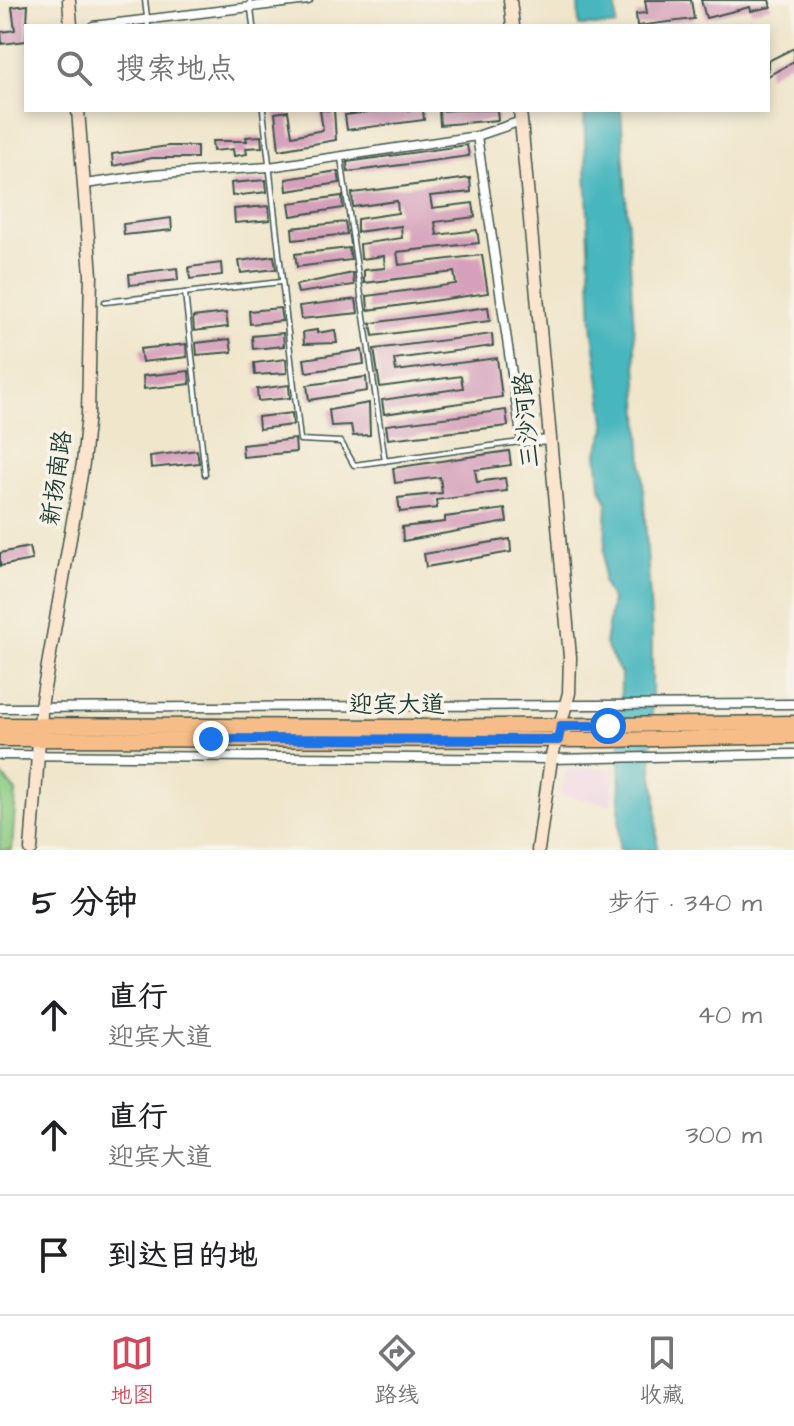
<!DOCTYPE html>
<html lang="zh">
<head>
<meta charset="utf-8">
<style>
	:root { --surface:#fff; --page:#f2f2f2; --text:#202124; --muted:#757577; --line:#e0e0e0; --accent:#d1495b }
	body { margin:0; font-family:"Architects Daughter","LXGW WenKai TC",sans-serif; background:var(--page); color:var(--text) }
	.stop { position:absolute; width:24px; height:24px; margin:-18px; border:6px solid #1a73e8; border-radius:50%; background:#fff }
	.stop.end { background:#1a73e8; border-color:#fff; box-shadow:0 2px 8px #0008 }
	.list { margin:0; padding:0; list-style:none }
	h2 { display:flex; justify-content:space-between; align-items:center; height:104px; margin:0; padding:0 32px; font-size:34px }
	h2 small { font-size:26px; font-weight:400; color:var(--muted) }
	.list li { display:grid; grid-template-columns:52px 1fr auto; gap:24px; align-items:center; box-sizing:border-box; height:120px; padding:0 32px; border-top:2px solid var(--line) }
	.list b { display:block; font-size:30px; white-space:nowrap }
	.list p { margin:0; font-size:26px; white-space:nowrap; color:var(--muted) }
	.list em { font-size:26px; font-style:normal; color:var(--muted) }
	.icon { flex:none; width:44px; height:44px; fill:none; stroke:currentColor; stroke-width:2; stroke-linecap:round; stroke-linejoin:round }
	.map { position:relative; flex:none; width:794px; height:850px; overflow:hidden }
	.search { position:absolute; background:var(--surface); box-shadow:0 4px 12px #0003; left:24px; right:24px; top:24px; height:88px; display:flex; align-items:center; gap:20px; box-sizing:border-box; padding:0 28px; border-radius:0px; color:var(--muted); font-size:30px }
	.sheet { height:464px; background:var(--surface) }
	nav { display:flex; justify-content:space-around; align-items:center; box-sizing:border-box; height:112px; border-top:2px solid var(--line); background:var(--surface); font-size:22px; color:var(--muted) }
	nav a { display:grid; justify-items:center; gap:4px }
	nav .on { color:var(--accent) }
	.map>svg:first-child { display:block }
	.built { fill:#f0d0e4 }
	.green { fill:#8ccc83; stroke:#56845c; stroke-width:2 }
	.water { fill:#46b6bd; stroke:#327a78; stroke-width:2 }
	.building { fill:#d6a0bb }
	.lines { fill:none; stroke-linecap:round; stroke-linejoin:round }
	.lane-casing { stroke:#3e564b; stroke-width:7 }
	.street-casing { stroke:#3e564b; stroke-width:11 }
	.secondary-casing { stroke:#3e564b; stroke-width:15 }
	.primary-casing { stroke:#3e564b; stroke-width:17 }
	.lane { stroke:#fff; stroke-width:4 }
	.street { stroke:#fff; stroke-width:8 }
	.secondary { stroke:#fce5cf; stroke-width:12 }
	.primary { stroke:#f7bd88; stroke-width:14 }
	.route { stroke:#1a73e8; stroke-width:10 }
	.labels { text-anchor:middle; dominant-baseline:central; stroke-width:7; stroke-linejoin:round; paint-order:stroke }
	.street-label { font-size:24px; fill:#1f3d34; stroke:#f7f3e8 }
</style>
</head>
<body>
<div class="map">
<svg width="794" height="850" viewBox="0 0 794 850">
	<rect width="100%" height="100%" fill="#f7f3e8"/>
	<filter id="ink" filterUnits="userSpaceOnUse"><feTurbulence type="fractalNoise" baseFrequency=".0125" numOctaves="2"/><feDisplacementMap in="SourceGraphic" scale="16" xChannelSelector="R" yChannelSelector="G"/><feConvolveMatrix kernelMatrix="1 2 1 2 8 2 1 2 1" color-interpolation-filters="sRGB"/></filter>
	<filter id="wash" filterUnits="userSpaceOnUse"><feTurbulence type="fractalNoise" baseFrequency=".006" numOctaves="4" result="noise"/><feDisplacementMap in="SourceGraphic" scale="32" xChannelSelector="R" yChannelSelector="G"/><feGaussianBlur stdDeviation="1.8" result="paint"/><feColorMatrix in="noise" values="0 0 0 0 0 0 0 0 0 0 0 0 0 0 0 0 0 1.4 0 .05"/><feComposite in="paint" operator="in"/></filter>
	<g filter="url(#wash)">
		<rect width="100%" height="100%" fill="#f0e6cc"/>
		<polygon class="built" points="567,768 615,768 611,805 560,795"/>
		<polygon class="green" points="0,773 16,791 12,850 0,850"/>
		<g class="water">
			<polygon points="578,0 616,0 616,26 579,26"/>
			<polygon points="584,110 621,110 652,635 652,770 656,795 657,850 619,850 621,674 605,644 612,601 603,582 607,502 600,486 597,452 606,429 592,325"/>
		</g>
		<g id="blocks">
			<g class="building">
				<polygon points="645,0 691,0 694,19 637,26 636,14 647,13"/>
				<polygon points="701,0 769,0 771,7 751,11 750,7 706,18"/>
				<polygon points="28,5 26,41 2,44 1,32 15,30 12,7"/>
				<polygon points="794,48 794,61 768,76 768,61"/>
				<polygon points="320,110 334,110 336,140 279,150 275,113 288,111 292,136 323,130"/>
				<polygon points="385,110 423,110 424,120 347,130 345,115"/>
				<polygon points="454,110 497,110 498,120 440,125 439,111"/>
				<polygon points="261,136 262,147 246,148 247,154 234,156 233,149 213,151 212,141 247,141 246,137"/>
				<polygon points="467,145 469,156 348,172 347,162"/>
				<polygon points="168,146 197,146 197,158 152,158 113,166 112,154"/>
				<polygon points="338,171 340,183 287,191 286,179"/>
				<polygon points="470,178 471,192 430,196 432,208 473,203 475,217 435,222 437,235 477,230 479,243 397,252 399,265 482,255 488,293 368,310 367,296 456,284 454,272 364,283 364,270 385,268 384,256 361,259 360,244 402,238 401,226 357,232 357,219 398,213 397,201 353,207 352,193"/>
				<polygon points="266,180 267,192 232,196 231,183"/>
				<polygon points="342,196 343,208 291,216 289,203"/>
				<polygon points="269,206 270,220 235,223 234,209"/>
				<polygon points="171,218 172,230 124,235 123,224"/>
				<polygon points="345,222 347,234 293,240 292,228"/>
				<polygon points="349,248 351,260 297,267 295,254"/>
				<polygon points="274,256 276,269 241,273 239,261"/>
				<polygon points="221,263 222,275 190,279 189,267"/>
				<polygon points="177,268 178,280 130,285 129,274"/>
				<polygon points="353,273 354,285 298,293 296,285"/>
				<polygon points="356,299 358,313 301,319 299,306"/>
				<polygon points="488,307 490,321 373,336 371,323"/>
				<polygon points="280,308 282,321 250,324 249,311"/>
				<polygon points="226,313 228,327 194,331 193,317"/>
				<polygon points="317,330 317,333 335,330 337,343 304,344 303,332"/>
				<polygon points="283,333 284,346 253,349 252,336"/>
				<polygon points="492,334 493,346 394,359 396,371 497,358 502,397 384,414 382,400 463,388 461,376 380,387 374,349"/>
				<polygon points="230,339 232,352 197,355 196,343"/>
				<polygon points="186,344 187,357 142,362 140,349"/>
				<polygon points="362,350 364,364 306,372 304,359"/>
				<polygon points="286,359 287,373 255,375 254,363"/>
				<polygon points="189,371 190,384 144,389 143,376"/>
				<polygon points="366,377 367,391 309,400 307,385"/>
				<polygon points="289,385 290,398 258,401 257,389"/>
				<polygon points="369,403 370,435 353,436 351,425 331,426 329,410"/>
				<polygon points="506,410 508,426 388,439 386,425"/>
				<polygon points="292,413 293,425 259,429 258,417"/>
				<polygon points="295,439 296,452 243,457 242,445"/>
				<polygon points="197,450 199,463 151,468 150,456"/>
				<polygon points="509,451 511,465 475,470 477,482 505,478 507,491 436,500 437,508 400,512 398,498 442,493 440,477 395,483 393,468"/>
				<polygon points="505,509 507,522 403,541 402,527 445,522 445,517"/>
				<polygon points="510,539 511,552 426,567 424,554"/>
				<polygon points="29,547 32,560 0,566 0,553"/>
			</g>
		</g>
	</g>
	<g filter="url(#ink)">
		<use href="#blocks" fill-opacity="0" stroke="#3e564b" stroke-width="2"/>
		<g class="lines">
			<defs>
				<g id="lane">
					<polyline points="145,0 148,26"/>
					<polyline points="250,0 253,26"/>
					<polyline points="263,110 300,440 341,442 354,465 520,442"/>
					<polyline points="341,158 385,461"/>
					<polyline points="185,293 205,474"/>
					<polyline points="105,302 281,282"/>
				</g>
				<g id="street">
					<polyline points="93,26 308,0"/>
					<polyline points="477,136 522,442 551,440"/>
					<polyline points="85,184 149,175 269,167 477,136 521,121"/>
					<polyline points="0,708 794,704"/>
					<polyline points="0,755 551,759 794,754"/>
				</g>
				<g id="secondary">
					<polyline points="69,0 71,26"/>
					<polyline points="510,0 513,26"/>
					<polyline points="520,110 570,657 569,693 551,759 538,850"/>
					<polyline points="31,850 42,700 83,463 88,414 91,275 78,110"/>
				</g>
				<g id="primary">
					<polyline points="0,725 408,727 794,723"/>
					<polyline points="0,739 608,740 794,736"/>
				</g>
			</defs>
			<use href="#lane" class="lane-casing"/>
			<use href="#street" class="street-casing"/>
			<use href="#secondary" class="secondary-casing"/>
			<use href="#primary" class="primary-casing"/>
			<use href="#lane" class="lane"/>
			<use href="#street" class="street"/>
			<use href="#secondary" class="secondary"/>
			<use href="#primary" class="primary"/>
		</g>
	</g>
	<g class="lines" filter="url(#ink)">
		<polyline class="route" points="211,739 558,740 561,726 608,726"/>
	</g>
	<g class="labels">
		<g class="street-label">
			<text transform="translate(527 420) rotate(-95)">三沙河路</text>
			<text transform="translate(57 478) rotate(-82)">新扬南路</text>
			<text x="397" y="705">迎宾大道</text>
		</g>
	</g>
</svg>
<div class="stop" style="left:608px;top:726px"></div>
<div class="stop end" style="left:211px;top:739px"></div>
<div class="search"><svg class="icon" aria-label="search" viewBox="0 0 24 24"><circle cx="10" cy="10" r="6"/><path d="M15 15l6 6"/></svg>搜索地点</div>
</div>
<section class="sheet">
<h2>5 分钟<small>步行 · 340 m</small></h2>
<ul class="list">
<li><svg class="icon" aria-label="ahead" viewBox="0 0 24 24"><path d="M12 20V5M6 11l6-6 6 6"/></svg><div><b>直行</b><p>迎宾大道</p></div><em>40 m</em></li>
<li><svg class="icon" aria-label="ahead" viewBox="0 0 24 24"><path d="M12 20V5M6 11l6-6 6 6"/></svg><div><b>直行</b><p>迎宾大道</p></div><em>300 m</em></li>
<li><svg class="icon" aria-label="arrive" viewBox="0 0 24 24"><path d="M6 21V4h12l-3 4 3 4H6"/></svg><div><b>到达目的地</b></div></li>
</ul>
</section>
<nav>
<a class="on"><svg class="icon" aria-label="map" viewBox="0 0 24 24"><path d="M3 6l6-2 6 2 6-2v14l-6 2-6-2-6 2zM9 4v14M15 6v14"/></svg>地图</a>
<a><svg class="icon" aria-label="directions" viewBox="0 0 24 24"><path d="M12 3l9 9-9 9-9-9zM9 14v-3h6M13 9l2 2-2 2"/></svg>路线</a>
<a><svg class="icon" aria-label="saved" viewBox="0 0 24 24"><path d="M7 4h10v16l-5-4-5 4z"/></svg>收藏</a>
</nav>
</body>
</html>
